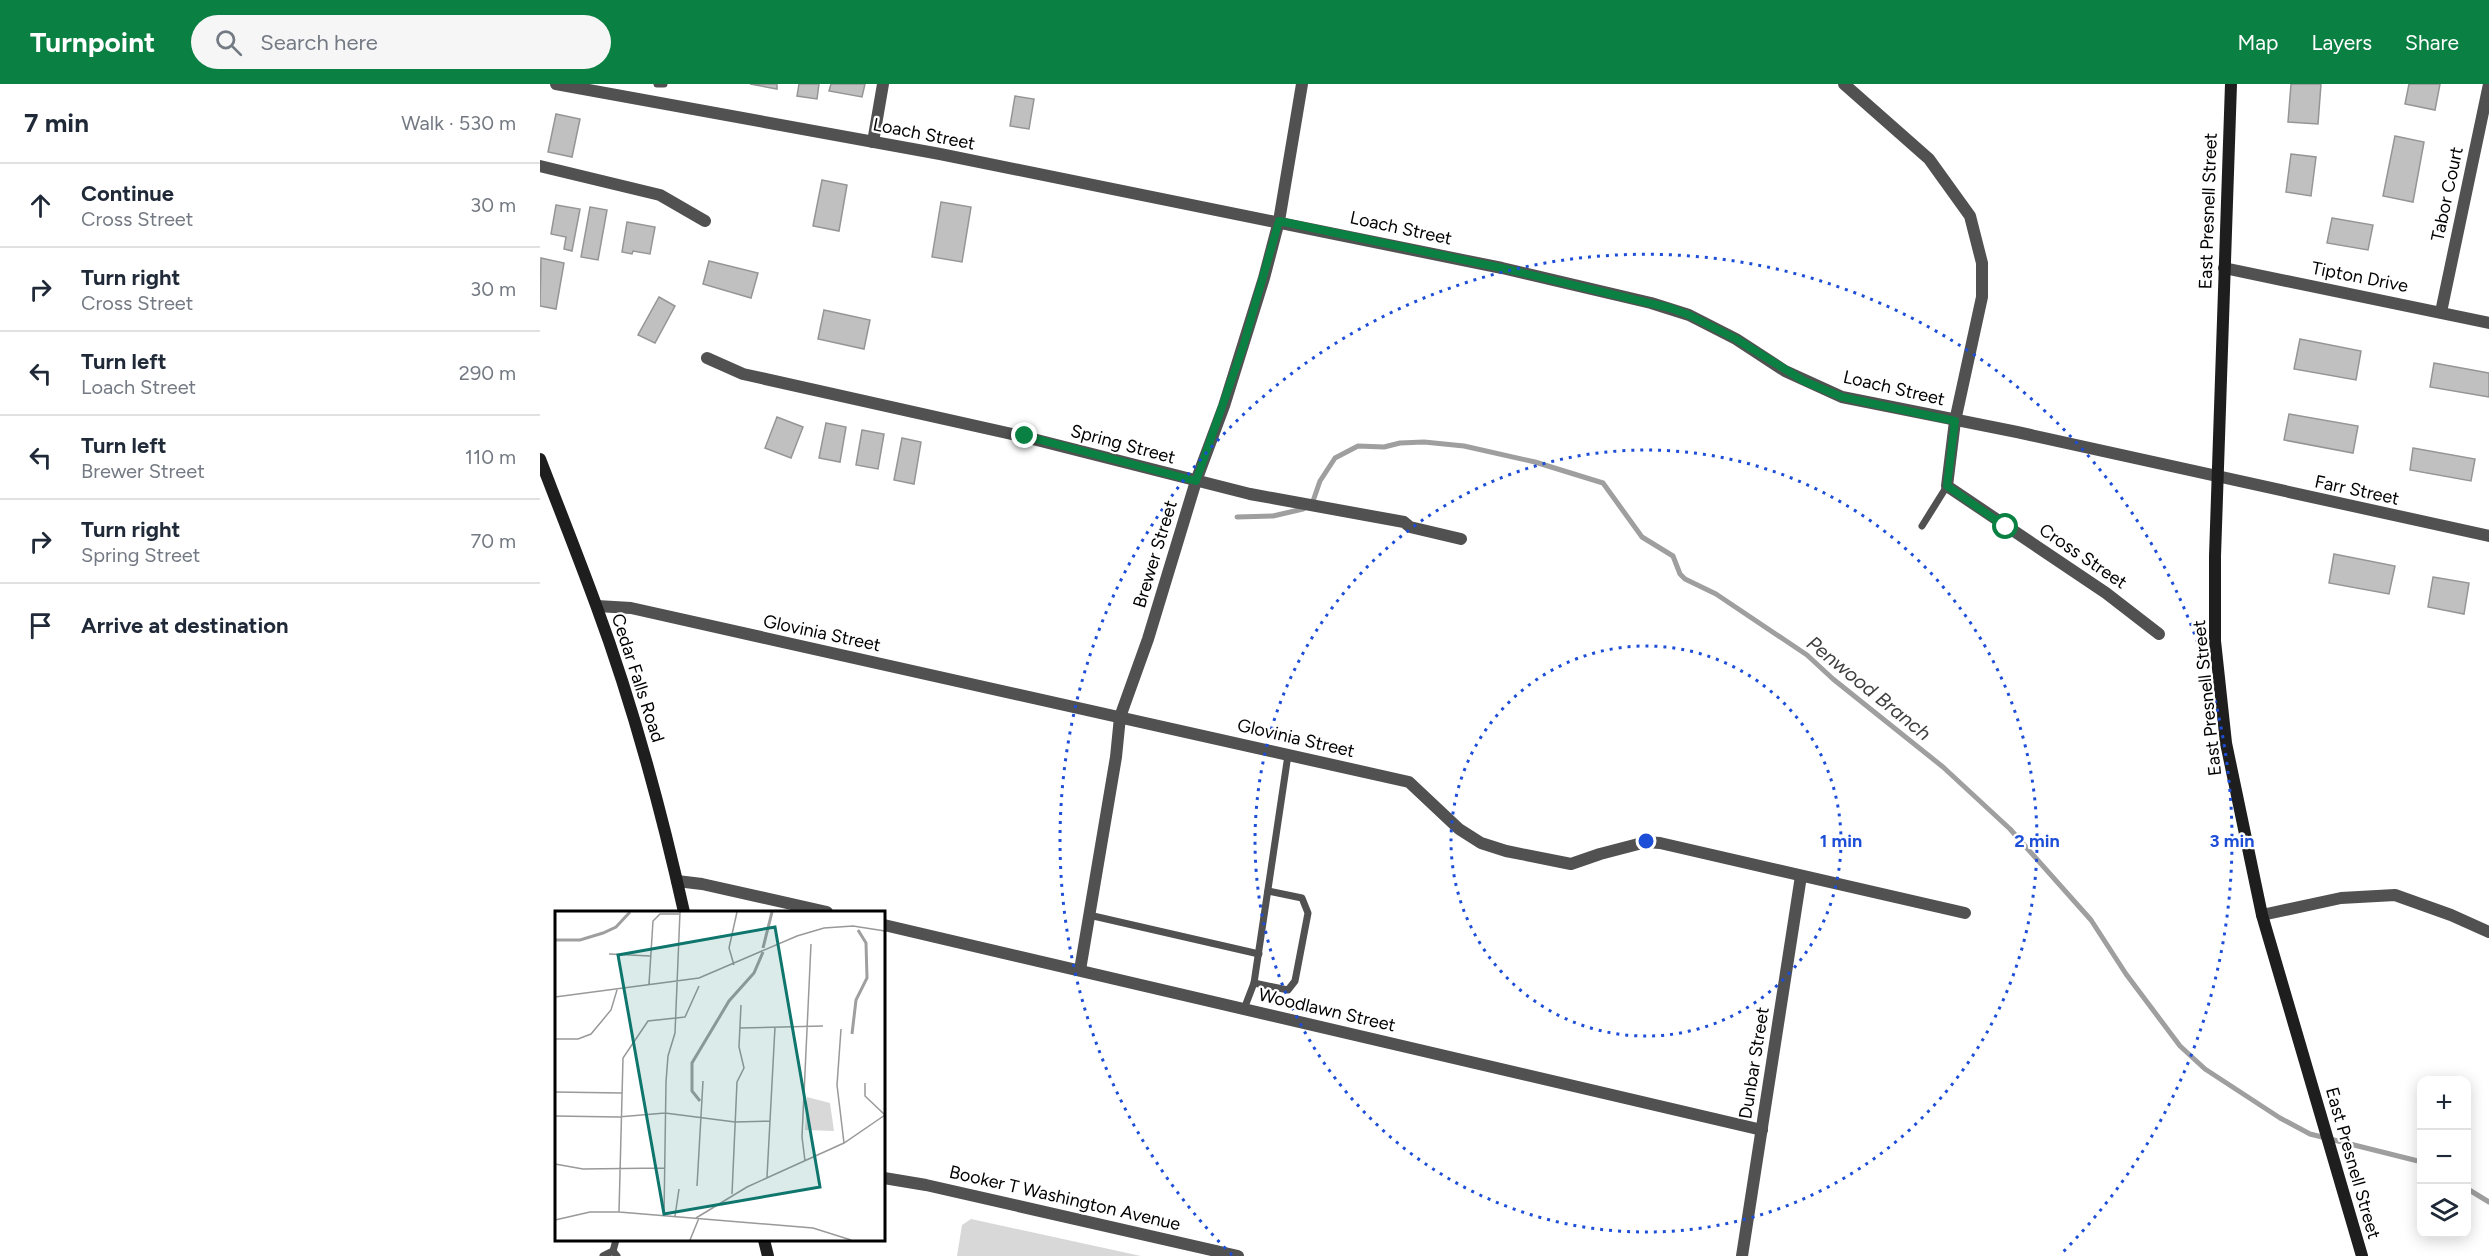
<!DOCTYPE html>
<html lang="en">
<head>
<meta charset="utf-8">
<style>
	:root { --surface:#fff; --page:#f6f6f7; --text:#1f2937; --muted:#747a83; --line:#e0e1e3; --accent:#0b8043 }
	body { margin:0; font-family:Figtree,sans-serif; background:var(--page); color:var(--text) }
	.controls { position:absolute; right:18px; bottom:18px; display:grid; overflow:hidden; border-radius:12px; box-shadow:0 3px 15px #0003 }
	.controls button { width:54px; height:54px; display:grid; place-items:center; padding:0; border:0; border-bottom:2px solid var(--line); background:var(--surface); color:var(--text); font:30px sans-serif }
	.stop { position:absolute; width:18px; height:18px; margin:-14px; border:4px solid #0b8043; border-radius:50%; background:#fff }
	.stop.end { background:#0b8043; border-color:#fff; box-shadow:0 2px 6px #0008 }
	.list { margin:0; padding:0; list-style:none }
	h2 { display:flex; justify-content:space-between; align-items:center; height:78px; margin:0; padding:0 24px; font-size:26px }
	h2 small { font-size:20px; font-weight:400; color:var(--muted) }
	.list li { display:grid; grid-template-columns:39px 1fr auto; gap:18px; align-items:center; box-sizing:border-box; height:84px; padding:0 24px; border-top:2px solid var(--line) }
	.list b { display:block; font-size:22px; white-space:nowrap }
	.list p { margin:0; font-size:20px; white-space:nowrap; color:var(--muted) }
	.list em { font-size:20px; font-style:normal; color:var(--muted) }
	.icon { flex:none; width:33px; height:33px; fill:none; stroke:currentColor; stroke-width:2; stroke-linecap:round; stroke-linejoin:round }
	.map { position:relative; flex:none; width:1949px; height:1172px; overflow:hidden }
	header { display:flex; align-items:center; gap:36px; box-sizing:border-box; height:84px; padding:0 30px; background:var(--accent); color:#fff }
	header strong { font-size:28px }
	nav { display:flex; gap:33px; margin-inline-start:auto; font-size:21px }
	.search { width:420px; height:54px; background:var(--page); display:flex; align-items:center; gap:15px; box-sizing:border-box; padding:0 21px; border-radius:33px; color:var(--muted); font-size:22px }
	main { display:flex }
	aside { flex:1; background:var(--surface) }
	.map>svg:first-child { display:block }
	.green { fill:#d8d8d8 }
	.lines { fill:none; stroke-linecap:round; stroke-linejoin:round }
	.stream { stroke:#9f9f9f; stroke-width:5 }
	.building { fill:#c0c0c0; stroke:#959595; stroke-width:1.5 }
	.lane { stroke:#515151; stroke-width:7 }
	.street { stroke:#515151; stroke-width:12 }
	.secondary { stroke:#1e1e1e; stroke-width:12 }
	.route { stroke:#0b8043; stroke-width:8 }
	.ring { fill:none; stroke:#1d4ed8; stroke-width:3; stroke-dasharray:3 6 }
	.labels { text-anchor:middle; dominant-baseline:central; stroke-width:4.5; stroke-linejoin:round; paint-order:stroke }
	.street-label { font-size:18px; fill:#000; stroke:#fff }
	.water-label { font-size:20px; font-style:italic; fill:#404040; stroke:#fff }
	.inset-river { fill:none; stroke:#9f9f9f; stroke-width:3 }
	.inset-road { fill:none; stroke:#999; stroke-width:1.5 }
	.view { fill:#0f766e; fill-opacity:0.15; stroke:#0f766e; stroke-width:3 }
	.inset-edge { fill:none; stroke:#000; stroke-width:3 }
	.centre { fill:#1d4ed8; stroke:#fff; stroke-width:3 }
	.ring-label { font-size:18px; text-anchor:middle; font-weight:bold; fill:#1d4ed8; stroke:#fff; stroke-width:4.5; stroke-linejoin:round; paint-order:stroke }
</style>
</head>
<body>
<header>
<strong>Turnpoint</strong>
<div class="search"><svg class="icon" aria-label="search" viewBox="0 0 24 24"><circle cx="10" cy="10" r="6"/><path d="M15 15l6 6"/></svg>Search here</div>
<nav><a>Map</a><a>Layers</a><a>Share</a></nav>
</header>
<main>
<aside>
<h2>7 min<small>Walk · 530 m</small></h2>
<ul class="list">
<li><svg class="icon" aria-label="ahead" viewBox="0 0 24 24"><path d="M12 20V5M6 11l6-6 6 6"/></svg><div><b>Continue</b><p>Cross Street</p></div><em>30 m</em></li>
<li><svg class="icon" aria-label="right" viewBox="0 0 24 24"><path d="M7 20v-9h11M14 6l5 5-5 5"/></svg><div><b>Turn right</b><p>Cross Street</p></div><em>30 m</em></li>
<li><svg class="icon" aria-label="left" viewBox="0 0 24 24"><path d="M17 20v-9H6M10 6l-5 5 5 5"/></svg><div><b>Turn left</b><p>Loach Street</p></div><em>290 m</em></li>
<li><svg class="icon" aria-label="left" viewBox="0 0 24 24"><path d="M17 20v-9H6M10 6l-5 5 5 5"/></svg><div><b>Turn left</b><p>Brewer Street</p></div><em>110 m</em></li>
<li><svg class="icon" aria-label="right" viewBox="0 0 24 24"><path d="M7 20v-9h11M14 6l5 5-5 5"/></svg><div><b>Turn right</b><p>Spring Street</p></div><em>70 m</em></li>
<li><svg class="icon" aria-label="arrive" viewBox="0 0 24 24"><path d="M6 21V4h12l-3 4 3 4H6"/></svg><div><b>Arrive at destination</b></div></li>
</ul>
</aside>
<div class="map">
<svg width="1949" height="1172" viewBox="0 0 1949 1172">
	<rect width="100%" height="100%" fill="#fff"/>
	<polygon class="green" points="431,1135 601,1172 417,1172 422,1141"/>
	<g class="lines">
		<g class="stream">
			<polyline points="697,433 733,432 763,425 772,420 780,397 795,374 818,362 844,363 860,359 884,358 924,362 995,378 1063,399 1102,453 1133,472 1140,490 1145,495 1176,510 1267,571 1293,595 1403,683 1470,745 1551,836 1586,890 1640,962 1665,985 1740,1034 1770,1050 1882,1078"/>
			<polyline points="1926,1104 1949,1118"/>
		</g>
	</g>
	<g class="building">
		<polygon points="210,0 237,0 237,5"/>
		<polygon points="259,0 279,0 277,15 257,12"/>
		<polygon points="291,0 325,0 322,13 289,7"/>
		<polygon points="1751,0 1781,0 1778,40 1748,38"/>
		<polygon points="1869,0 1900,0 1895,26 1865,20"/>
		<polygon points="475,12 494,15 489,45 470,42"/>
		<polygon points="16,30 40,35 32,73 8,68"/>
		<polygon points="1855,52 1884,58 1873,118 1843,112"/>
		<polygon points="1751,70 1776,73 1771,112 1746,108"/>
		<polygon points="282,96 307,101 299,147 273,142"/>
		<polygon points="401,118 431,123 422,178 392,173"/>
		<polygon points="16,121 40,125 32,167 24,165 26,153 11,150"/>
		<polygon points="50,123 67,126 58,176 41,173"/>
		<polygon points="1792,134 1833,141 1828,166 1787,159"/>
		<polygon points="87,138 115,143 110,170 93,167 92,170 82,168"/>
		<polygon points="1,174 24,179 16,225 0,222"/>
		<polygon points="169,177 218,189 211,214 163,200"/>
		<polygon points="119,213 135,222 115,259 98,251"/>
		<polygon points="284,226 330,236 324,265 278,255"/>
		<polygon points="1760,255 1821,267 1816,296 1754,285"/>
		<polygon points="1894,279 1949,289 1949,313 1890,303"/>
		<polygon points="1749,330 1818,342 1813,369 1744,356"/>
		<polygon points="237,333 263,343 251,374 225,364"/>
		<polygon points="286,339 306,343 300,378 279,374"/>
		<polygon points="322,346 344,350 338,385 316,381"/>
		<polygon points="362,354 381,358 374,400 354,396"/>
		<polygon points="1873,364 1935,375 1931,397 1870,386"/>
		<polygon points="1794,470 1855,482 1849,510 1789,499"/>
		<polygon points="1893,493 1929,499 1924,530 1888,523"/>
	</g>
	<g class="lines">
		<g class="lane">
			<polyline points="117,0 124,0"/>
			<polyline points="1382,442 1407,402"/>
			<polyline points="549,831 719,870"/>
			<polyline points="714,899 748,906 755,897 768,829 762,814 728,807"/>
			<polyline points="704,925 714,899 748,671"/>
			<polyline points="76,1156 73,1167 77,1172"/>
			<polyline points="63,1172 73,1167"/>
		</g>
		<g class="street">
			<polyline points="16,0 400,70 962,184 1111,219 1149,231 1196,255 1245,287 1302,313 1477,348 1949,452"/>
			<polyline points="1304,0 1389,75 1430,132 1442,179 1442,213 1415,337 1407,402 1566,509 1619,550"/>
			<polyline points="333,58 343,0"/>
			<polyline points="0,82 120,111 165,137"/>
			<polyline points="1684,184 1949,239"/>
			<polyline points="1901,228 1949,0"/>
			<polyline points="167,274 203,290 485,353 710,410 864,438 870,443 921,455"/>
			<polyline points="57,522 91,524 869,698 919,745 941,759 966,767 1031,780 1060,770 1106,758 1120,759 1425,829"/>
			<polyline points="137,797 162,800 287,828"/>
			<polyline points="1722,831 1801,814 1855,811 1911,831 1949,848"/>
			<polyline points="344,841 1222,1046"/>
			<polyline points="540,886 576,673 580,633 608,555 656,397 684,322 724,194 739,137 762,0"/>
			<polyline points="344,1094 386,1101 698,1172"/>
			<polyline points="1202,1172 1261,792"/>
		</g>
		<g class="secondary">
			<polyline points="1691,0 1675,472 1675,557 1686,659 1722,831 1822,1172"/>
			<path d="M0,375C19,424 38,472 56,521C93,621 121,725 144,828"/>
			<polyline points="224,1156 228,1172"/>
		</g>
	</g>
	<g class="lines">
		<polyline class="route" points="485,352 656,397 703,263 739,137 962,184 1130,224 1149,231 1196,255 1264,297 1302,313 1415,337 1407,402 1466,443"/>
	</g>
	<g class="ring">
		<circle cx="1106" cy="757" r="195"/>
		<circle cx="1106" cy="757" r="391"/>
		<path d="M692 1171A586 586 0 1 1 1520 1171"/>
	</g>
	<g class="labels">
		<g class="street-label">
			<text transform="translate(384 50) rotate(11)">Loach Street</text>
			<text transform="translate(1907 110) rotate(-78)">Tabor Court</text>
			<text transform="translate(1668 127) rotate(-88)">East Presnell Street</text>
			<text transform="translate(861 144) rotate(12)">Loach Street</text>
			<text transform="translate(1820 193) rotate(11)">Tipton Drive</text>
			<text transform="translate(1354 304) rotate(13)">Loach Street</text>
			<text transform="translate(583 360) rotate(15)">Spring Street</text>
			<text transform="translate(1817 406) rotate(12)">Farr Street</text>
			<text transform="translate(615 470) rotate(-73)">Brewer Street</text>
			<text transform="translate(1543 472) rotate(34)">Cross Street</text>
			<text transform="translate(282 549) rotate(12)">Glovinia Street</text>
			<text transform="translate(98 594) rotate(72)">Cedar Falls Road</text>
			<text transform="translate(1667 614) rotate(-96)">East Presnell Street</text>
			<text transform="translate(756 654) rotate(13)">Glovinia Street</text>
			<text transform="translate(787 926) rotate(13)">Woodlawn Street</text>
			<text transform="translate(1214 979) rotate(-81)">Dunbar Street</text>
			<text transform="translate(1813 1079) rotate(74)">East Presnell Street</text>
			<text transform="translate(525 1114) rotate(13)">Booker T Washington Avenue</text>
		</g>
		<g class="water-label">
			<text transform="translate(1329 604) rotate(39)">Penwood Branch</text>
		</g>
	</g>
	<g transform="translate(15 827)">
		<rect width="330" height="330" fill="#fff"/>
		<path d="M252,186L275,192L279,220L250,219Z" fill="#d8d8d8"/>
		<path class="inset-river" d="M0,29H25L48,22L61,16L75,1M208,37L217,1M297,123L301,89L312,67L311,32L303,19M145,190L137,180V152L174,90L199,62L208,41"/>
		<path class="inset-road" d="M54,43L95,45M179,54L174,37L182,1M94,73L98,10L105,3H124M0,86L144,67L242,25L269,17L298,15L330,20M185,117L268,115M286,118L282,174L289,232M0,128H23L36,123L56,99L62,79M310,172V185L330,204M0,181L67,182M0,205L63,206L110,202L180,211L215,210M250,250L247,226L256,33M0,253L28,258L109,257M212,266L220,116M142,275L148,170M177,283L182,171L189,157L184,136L186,94M64,301L68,147L93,110L130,106L144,75M109,304L111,171L113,145L120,122L125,1M120,305L124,278M141,307L192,276L289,232L330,204M0,309L35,301H64L258,317L296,329M135,329L144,307"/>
		<path class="view" d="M220,16L265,276L109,303L63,44Z"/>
		<rect width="330" height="330" class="inset-edge"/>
	</g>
	<circle cx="1106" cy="757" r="9" class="centre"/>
	<g class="ring-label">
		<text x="1301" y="763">1 min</text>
		<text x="1497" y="763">2 min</text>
		<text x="1692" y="763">3 min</text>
	</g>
</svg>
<div class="controls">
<button>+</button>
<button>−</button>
<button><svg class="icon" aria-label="layers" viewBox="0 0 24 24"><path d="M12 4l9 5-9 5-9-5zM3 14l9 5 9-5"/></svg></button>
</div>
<div class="stop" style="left:1466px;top:443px"></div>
<div class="stop end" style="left:485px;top:352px"></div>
</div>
</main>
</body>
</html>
